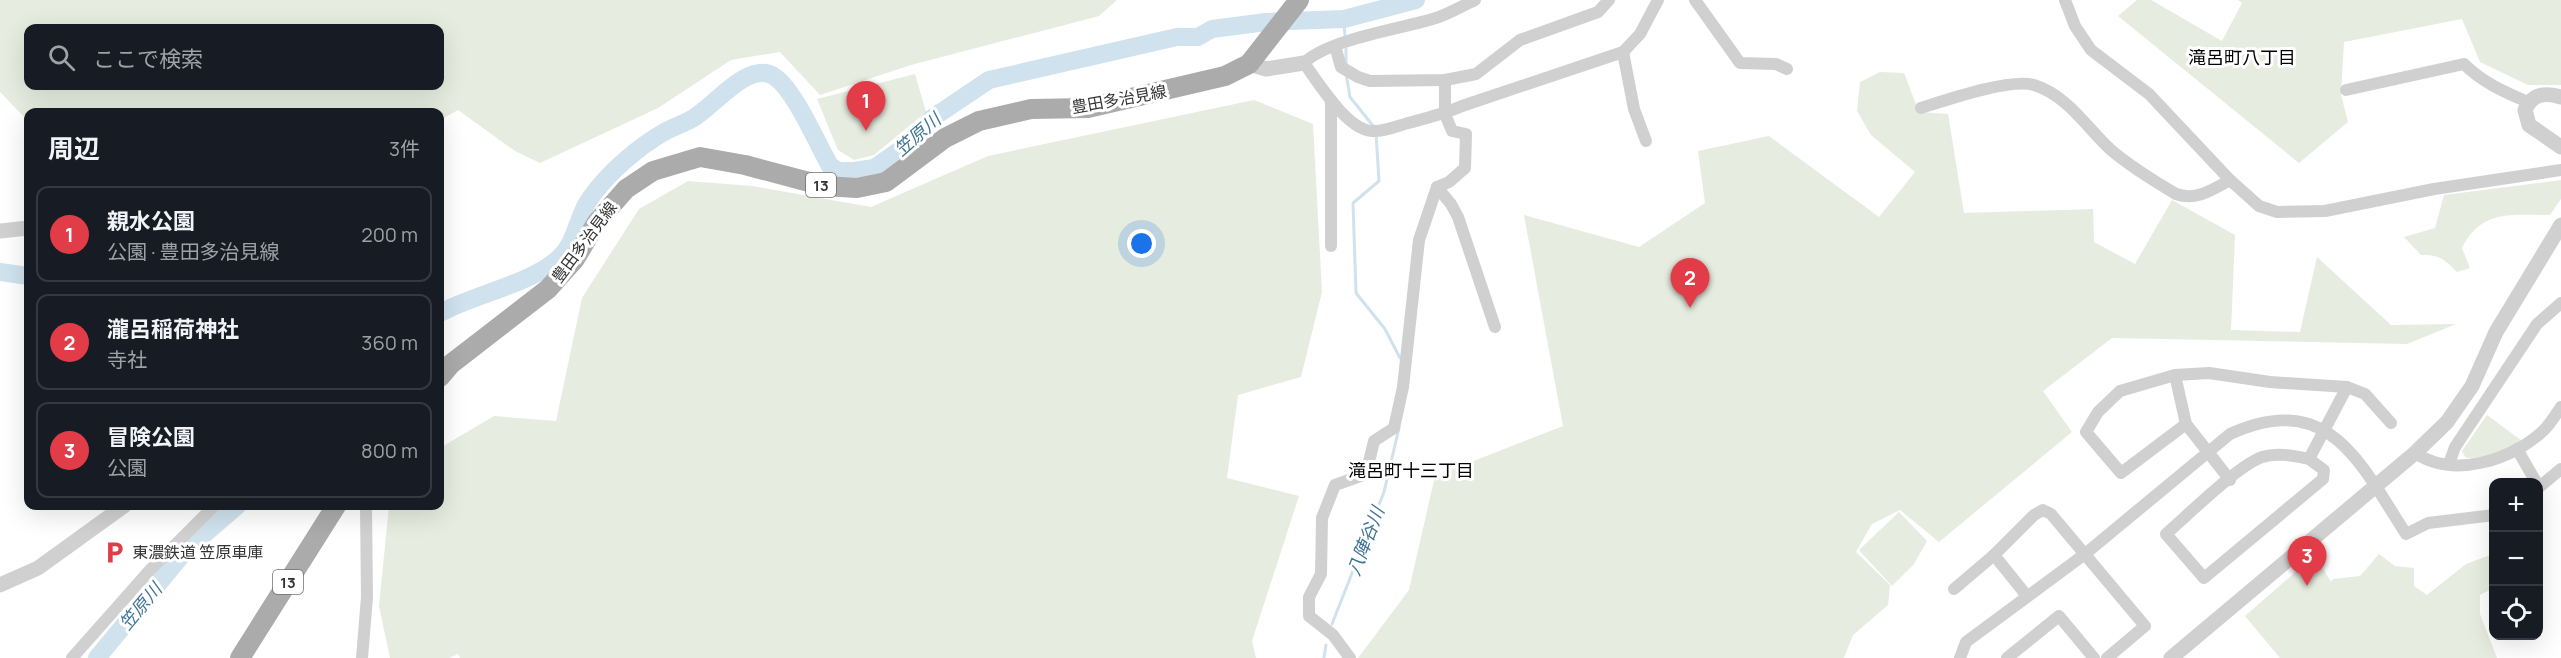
<!DOCTYPE html>
<html lang="ja">
<head>
<meta charset="utf-8">
<style>
	:root { --surface:#171b24; --page:#20242c; --text:#f1f3f6; --muted:#9ea1a6; --line:#363941; --accent:#e33c49 }
	body { margin:0; font-family:Manrope,"Noto Sans JP",sans-serif; background:var(--page); color:var(--text) }
	.controls { position:absolute; right:18px; bottom:18px; display:grid; overflow:hidden; border-radius:12px; box-shadow:0 6px 24px #0002 }
	.controls button { width:54px; height:54px; display:grid; place-items:center; padding:0; border:0; border-bottom:2px solid var(--line); background:var(--surface); color:var(--text); font:30px sans-serif }
	.you { position:absolute; left:1142px; top:244px; width:21px; height:21px; margin:-15px; border:4px solid #fff; border-radius:50%; background:#1a73e8; box-shadow:0 0 0 9px #1a73e833 }
	.badge { display:grid; place-items:center; width:39px; height:39px; border-radius:50%; background:var(--accent); color:#fff; font-size:20px; font-weight:700 }
	.pin { position:absolute; translate:-50% -50px; filter:drop-shadow(0 2px 3px #0008) }
	.pin::after { content:''; position:absolute; top:32px; width:21px; height:18px; background:inherit; clip-path:polygon(0 0,100% 0,50% 100%) }
	.list { margin:0; padding:0; list-style:none }
	h2 { display:flex; justify-content:space-between; align-items:center; height:78px; margin:0; padding:0 24px; font-size:26px }
	h2 small { font-size:20px; font-weight:400; color:var(--muted) }
	.list li { display:grid; grid-template-columns:39px 1fr auto; gap:18px; align-items:center; box-sizing:border-box; height:96px; margin:0 12px 12px; padding:0 12px; border:2px solid var(--line); border-radius:12px }
	.list b { display:block; font-size:22px; white-space:nowrap }
	.list p { margin:0; font-size:20px; white-space:nowrap; color:var(--muted) }
	.list em { font-size:20px; font-style:normal; color:var(--muted) }
	.icon { flex:none; width:33px; height:33px; fill:none; stroke:currentColor; stroke-width:2; stroke-linecap:round; stroke-linejoin:round }
	.map { position:relative; flex:none; width:2561px; height:658px; overflow:hidden }
	.search { position:absolute; background:var(--surface); box-shadow:0 6px 24px #0002; left:24px; top:24px; width:420px; height:66px; display:flex; align-items:center; gap:15px; box-sizing:border-box; padding:0 21px; border-radius:12px; color:var(--muted); font-size:22px }
	.panel { position:absolute; background:var(--surface); box-shadow:0 6px 24px #0002; left:24px; top:108px; width:420px; height:402px; border-radius:12px }
	.map>svg:first-child { display:block }
	.green { fill:#e6ecdf; fill-rule:evenodd }
	.lines { fill:none; stroke-linecap:round; stroke-linejoin:round }
	.stream { stroke:#cfe2ed; stroke-width:3 }
	.river { stroke:#cfe2ed; stroke-width:18 }
	.minor { stroke:#d0d0d0; stroke-width:12 }
	.tertiary { stroke:#d0d0d0; stroke-width:15 }
	.primary { stroke:#ababab; stroke-width:20 }
	.labels { text-anchor:middle; dominant-baseline:central; stroke-width:6; stroke-linejoin:round; paint-order:stroke }
	.shield { fill:#fff; stroke:#707070; stroke-width:1.5 }
	.shield-label { font-size:15px; font-weight:bold; fill:#333 }
	.street-label { font-size:16px; fill:#333; stroke:#fff }
	.poi-label { font-size:16px; fill:#333; stroke:#fff; text-anchor:start }
	.neighbourhood-label { font-size:18px; fill:#000; stroke:#fff }
	.water-label { font-size:18px; font-style:italic; fill:#407595; stroke:#fff }
</style>
</head>
<body>
<div class="map">
<svg width="2561" height="658" viewBox="0 0 2561 658">
	<rect width="100%" height="100%" fill="#fff"/>
	<g class="green">
		<path d="M0,0H1117L1099,16L911,65L820,95L780,52L731,60L658,108L540,163L515,151L458,110L440,120V112H28V121L0,92ZM28,28H440V86H28Z"/>
		<polygon points="2137,0 2151,0 2222,41 2242,3 2238,0 2561,0 2561,85 2528,85 2480,62 2462,19 2344,42 2341,95 2348,122 2299,163 2118,16"/>
		<polygon points="1880,72 1904,73 1919,112 1948,114 1964,213 2093,209 2094,242 2135,264 2172,200 2235,235 2231,330 2300,332 2317,257 2391,325 2456,324 2407,344 2112,338 2043,391 2072,432 1939,542 1900,510 1872,524 1856,552 1890,585 1888,605 1853,635 1844,658 1358,658 1409,590 1435,476 1563,426 1524,215 1639,247 1705,203 1698,151 1769,136 1879,217 1915,172 1871,135 1857,111 1860,82"/>
		<polygon points="915,74 926,112 874,155 854,160 838,150 817,99"/>
		<polygon points="1254,100 1313,124 1322,292 1301,377 1238,395 1227,478 1299,496 1252,641 1256,658 460,658 458,654 449,658 390,658 379,606 389,506 440,506 440,448 494,416 556,421 582,298 639,209 688,181 752,186 871,207 988,156"/>
		<path d="M2561,180V199L2550,215C2511,215 2481,209 2462,248L2470,268L2457,272C2445,259 2438,254 2421,255L2404,237L2435,228L2444,195Z"/>
		<path d="M2487,415L2522,441C2505,452 2487,458 2466,458L2462,451Z"/>
		<polygon points="1899,512 1927,541 1914,564 1892,586 1859,550"/>
		<polygon points="2379,554 2395,566 2414,568 2414,586 2427,595 2466,564 2493,554 2493,588 2480,595 2480,614 2497,658 2280,658 2245,616 2315,555 2331,582 2333,579 2360,576"/>
	</g>
	<g class="lines">
		<g class="stream">
			<polyline points="1344,19 1345,37"/>
			<polyline points="1346,44 1346,67"/>
			<polyline points="1346,74 1350,97 1374,127"/>
			<polyline points="1376,133 1379,181 1353,203 1356,293 1385,329 1400,358"/>
			<polyline points="0,272 1,272"/>
			<polyline points="1332,624 1384,492 1399,428"/>
			<polyline points="1324,658 1326,645"/>
		</g>
		<g class="river">
			<polyline points="0,272 28,276"/>
			<path d="M440,313C474,294 532,284 560,257C577,241 577,215 591,197C610,171 638,147 666,131C676,126 686,123 695,117C715,105 750,59 775,77C795,91 817,143 830,166L839,171H854L874,168L914,140L931,119L989,80L1177,37H1198L1212,29L1266,22L1344,19L1416,0"/>
			<polyline points="97,658 186,550 237,506"/>
		</g>
		<g class="minor">
			<path d="M1475,0C1462,6 1449,14 1436,18C1401,29 1328,39 1304,63C1318,82 1347,130 1372,131C1384,132 1397,126 1408,123C1427,118 1444,114 1462,106L1623,52L1640,34L1658,0"/>
			<polyline points="1695,0 1740,63 1776,64 1787,69"/>
			<polyline points="2065,0 2075,26 2091,50 2149,94 2230,180 2259,206 2277,212 2325,211 2434,189 2561,170"/>
			<polyline points="1335,46 1341,67 1358,77 1370,81 1445,80 1476,74 1520,40 1598,12 1609,0"/>
			<polyline points="1623,52 1634,109 1646,141"/>
			<path d="M2346,90L2464,64C2482,82 2504,92 2528,102"/>
			<path d="M1921,108C1946,100 2010,78 2034,85C2067,95 2087,128 2111,150C2131,167 2154,181 2176,194C2196,201 2212,190 2230,180"/>
			<polyline points="1437,187 1451,204 1458,217 1495,327"/>
			<polyline points="1331,246 1331,100"/>
			<polyline points="2175,375 2186,424"/>
			<polyline points="2517,449 2536,482"/>
			<path d="M2415,453C2454,479 2513,460 2544,430C2551,423 2556,414 2561,407"/>
			<path d="M2309,459C2294,456 2277,452 2262,457C2236,467 2189,514 2166,534L2204,578L2323,479L2324,470L2309,459L2347,387"/>
			<polyline points="2449,464 2455,447 2537,324 2561,303"/>
			<polyline points="2230,480 2186,424 2121,473 2086,432 2098,412 2120,391 2175,375 2209,373 2270,382 2347,387 2365,394 2391,423"/>
			<polyline points="2538,488 2561,469"/>
			<polyline points="1994,555 2027,596"/>
			<polyline points="1954,589 1994,555 2034,515 2043,510 2051,514 2145,626 2107,658"/>
			<polyline points="72,658 150,570 214,506"/>
			<polyline points="362,658 367,597 366,506"/>
			<polyline points="1350,658 1333,635 1309,616 1309,597 1321,574 1322,518 1335,485 1366,474 1374,441 1394,428 1403,387 1419,240 1437,187 1449,182 1465,168 1466,134 1452,131 1445,114 1445,80"/>
			<path d="M1960,658L1966,642L2085,554L2230,434C2329,389 2360,463 2406,534L2428,523L2494,515"/>
			<polyline points="2007,658 2059,616 2094,658"/>
		</g>
		<g class="tertiary">
			<polyline points="1249,64 1266,69 1304,63"/>
			<path d="M2561,97C2544,92 2532,94 2525,110L2529,125L2561,147"/>
			<polyline points="0,231 28,228"/>
			<polyline points="0,585 38,568 124,506"/>
			<polyline points="2171,658 2415,453 2447,422 2472,386 2496,332 2561,225"/>
		</g>
		<g class="primary">
			<polyline points="440,377 451,364 548,289 575,259 597,222 626,189 653,171 700,157 745,165 824,186 857,188 886,182 945,138 979,121 1031,109 1088,108 1225,76 1249,64 1299,0"/>
			<polyline points="240,658 336,506"/>
		</g>
	</g>
	<defs>
		<symbol id="parking-bare" viewBox="-9 -9 18 18"><path d="M-3.5-5.5H1a3.5 3.5 0 0 1 0 7H-1V5.5H-3.5ZM-1-3.4V-.6H.8a1.4 1.4 0 0 0 0-2.8Z" fill="#e33c49" stroke="#fff" stroke-width="2.5" paint-order="stroke"/></symbol>
	</defs>
	<g fill-rule="evenodd">
		<use href="#parking-bare" x="98" y="536" width="33" height="33"/>
	</g>
	<g class="labels">
		<g class="shield">
			<rect x="806" y="173" width="30" height="24" rx="4.5"/>
			<rect x="273" y="570" width="30" height="24" rx="4.5"/>
		</g>
		<g class="shield-label">
			<text x="821" y="185">13</text>
			<text x="288" y="582">13</text>
		</g>
		<g class="street-label">
			<text transform="translate(1119 99) rotate(-10)">豊田多治見線</text>
			<text transform="translate(584 242) rotate(-53)">豊田多治見線</text>
		</g>
		<g class="poi-label">
			<text x="132" y="552">東濃鉄道 笠原車庫</text>
		</g>
		<g class="neighbourhood-label">
			<text x="2242" y="57">滝呂町八丁目</text>
			<text x="1411" y="470">滝呂町十三丁目</text>
		</g>
		<g class="water-label">
			<text transform="translate(917 134) rotate(-41)">笠原川</text>
			<text transform="translate(1365 541) rotate(-69)">八陣谷川</text>
			<text transform="translate(140 606) rotate(-50)">笠原川</text>
		</g>
	</g>
</svg>
<div class="controls">
<button>+</button>
<button>−</button>
<button><svg class="icon" aria-label="locate" viewBox="0 0 24 24"><circle cx="12" cy="12" r="6"/><path d="M12 2v4M12 18v4M2 12h4M18 12h4"/></svg></button>
</div>
<div class="you"></div>
<div class="pin badge" style="left:866px;top:131px">1</div>
<div class="pin badge" style="left:1690px;top:308px">2</div>
<div class="pin badge" style="left:2307px;top:586px">3</div>
<div class="search"><svg class="icon" aria-label="search" viewBox="0 0 24 24"><circle cx="10" cy="10" r="6"/><path d="M15 15l6 6"/></svg>ここで検索</div>
<section class="panel">
<h2>周辺<small>3件</small></h2>
<ul class="list">
<li><span class="badge">1</span><div><b>親水公園</b><p>公園 · 豊田多治見線</p></div><em>200 m</em></li>
<li><span class="badge">2</span><div><b>瀧呂稲荷神社</b><p>寺社</p></div><em>360 m</em></li>
<li><span class="badge">3</span><div><b>冒険公園</b><p>公園</p></div><em>800 m</em></li>
</ul>
</section>
</div>
</body>
</html>
